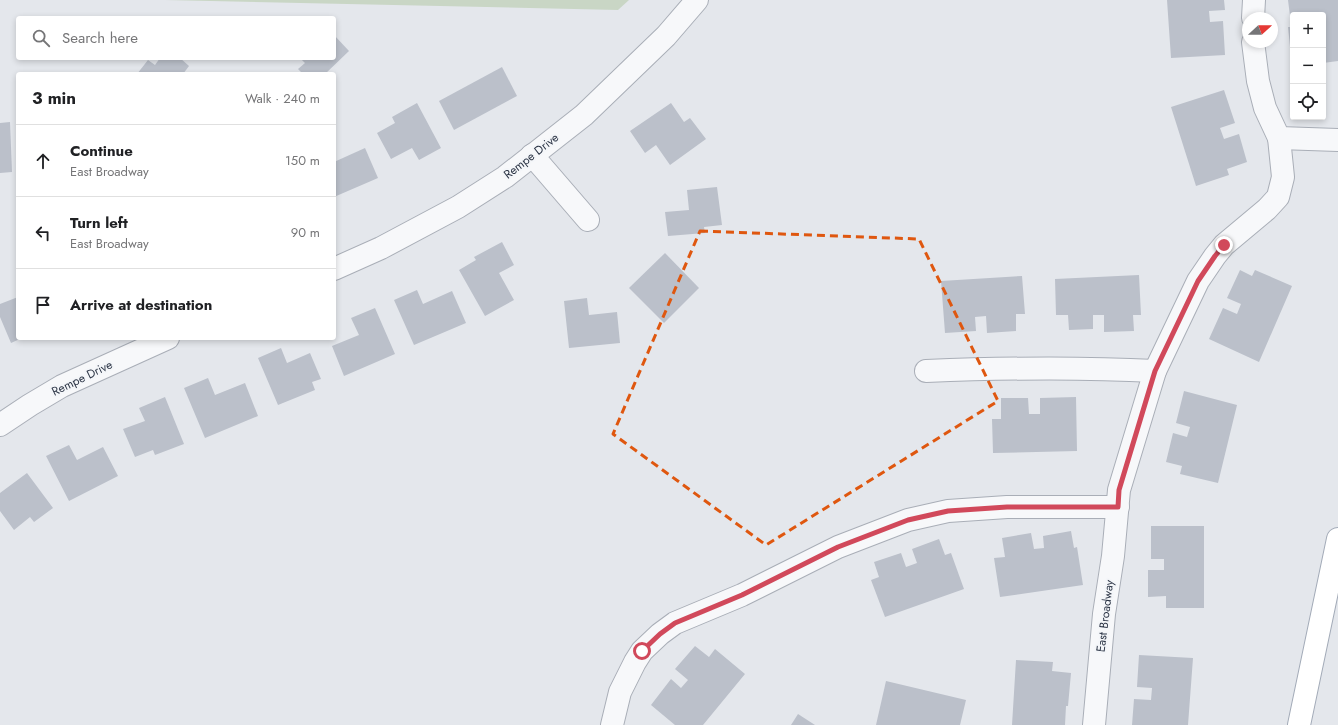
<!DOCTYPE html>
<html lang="en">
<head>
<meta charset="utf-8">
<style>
	:root { --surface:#fff; --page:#f6f6f6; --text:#202124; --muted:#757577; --line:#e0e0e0 }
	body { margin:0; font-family:Jost,sans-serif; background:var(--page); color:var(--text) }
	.controls { position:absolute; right:12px; top:12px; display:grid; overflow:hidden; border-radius:4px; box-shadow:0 2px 6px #0003 }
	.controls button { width:36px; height:36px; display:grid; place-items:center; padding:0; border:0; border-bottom:1px solid var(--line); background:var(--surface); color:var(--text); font:20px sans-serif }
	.compass { position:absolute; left:1242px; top:12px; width:36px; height:36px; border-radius:50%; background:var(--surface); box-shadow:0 2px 6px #0003; rotate:69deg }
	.stop { position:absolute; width:12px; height:12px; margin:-9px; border:3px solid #d1495b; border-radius:50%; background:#fff }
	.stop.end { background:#d1495b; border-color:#fff; box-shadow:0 1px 4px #0008 }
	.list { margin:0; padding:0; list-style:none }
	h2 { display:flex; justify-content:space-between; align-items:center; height:52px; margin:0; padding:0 16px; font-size:17px }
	h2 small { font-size:13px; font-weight:400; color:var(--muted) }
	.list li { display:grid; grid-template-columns:26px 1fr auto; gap:12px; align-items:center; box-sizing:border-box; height:72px; padding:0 16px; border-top:1px solid var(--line) }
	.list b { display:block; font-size:15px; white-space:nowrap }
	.list p { margin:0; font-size:13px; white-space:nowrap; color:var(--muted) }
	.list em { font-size:13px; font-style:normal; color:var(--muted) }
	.icon { flex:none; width:22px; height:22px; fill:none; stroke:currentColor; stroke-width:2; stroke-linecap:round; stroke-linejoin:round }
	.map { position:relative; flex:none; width:1338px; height:725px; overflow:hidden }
	.search { position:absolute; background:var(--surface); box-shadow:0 2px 6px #0003; left:16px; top:16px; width:320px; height:44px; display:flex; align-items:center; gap:10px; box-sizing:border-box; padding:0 14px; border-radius:4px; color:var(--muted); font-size:15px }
	.panel { position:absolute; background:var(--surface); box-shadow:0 2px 6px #0003; left:16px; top:72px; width:320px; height:268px; border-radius:4px }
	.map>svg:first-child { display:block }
	.green { fill:#c9d6c5 }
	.building { fill:#bbc0ca }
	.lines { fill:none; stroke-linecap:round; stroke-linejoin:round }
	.minor-casing { stroke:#a9aeb7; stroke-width:24 }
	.major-casing { stroke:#a3abb8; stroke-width:24 }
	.minor { stroke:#f7f8fa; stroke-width:22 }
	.major { stroke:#fff; stroke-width:22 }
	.route { stroke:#d1495b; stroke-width:5 }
	.marked { fill:none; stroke:#df570f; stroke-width:3; stroke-dasharray:8 5; stroke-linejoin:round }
	.labels { text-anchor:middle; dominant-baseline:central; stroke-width:4; stroke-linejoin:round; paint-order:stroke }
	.street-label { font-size:12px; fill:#2b3445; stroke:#f4f6f9 }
</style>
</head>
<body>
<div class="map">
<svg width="1338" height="725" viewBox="0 0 1338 725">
	<rect width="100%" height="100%" fill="#e4e7ec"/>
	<polygon class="green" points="165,0 629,0 618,10"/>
	<g class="building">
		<polygon points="1167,0 1224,0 1225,10 1209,11 1210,22 1223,21 1225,55 1171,58"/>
		<polygon points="1288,0 1338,0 1338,61 1323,63 1323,15 1302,14 1290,16"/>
		<polygon points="1288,27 1293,27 1293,56 1291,56"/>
		<polygon points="334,35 349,51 325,74 303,74 298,69 305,63 300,58 334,58"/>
		<polygon points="160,58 180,58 189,66 183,74 137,74 148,60 155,65"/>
		<polygon points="502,67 517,96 454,130 439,101"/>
		<polygon points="1224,90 1235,123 1220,128 1224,139 1239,134 1247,162 1227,169 1229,175 1196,186 1171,107"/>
		<polygon points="417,103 441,148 419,160 412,148 391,159 377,133 395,123 392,117"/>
		<polygon points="671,103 684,122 690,118 706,139 670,165 656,145 645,153 630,131"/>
		<polygon points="10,122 12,172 0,173 0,123"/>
		<polygon points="365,148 378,178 334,197 334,162"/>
		<polygon points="717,187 722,225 704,227 705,233 668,236 665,212 689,210 687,190"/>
		<polygon points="502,242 514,265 499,273 514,300 485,316 459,270 476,260 474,257"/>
		<polygon points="665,253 699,288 664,323 629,288"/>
		<polygon points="1240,270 1252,276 1255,270 1292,286 1259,362 1209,339 1223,308 1237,314 1241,304 1227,298"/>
		<polygon points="1139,275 1141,315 1133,315 1134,331 1104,332 1104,315 1093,315 1093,329 1069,330 1068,315 1056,315 1055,279"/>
		<polygon points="1022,276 1025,314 1016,314 1016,331 987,333 986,316 975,317 976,331 945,333 941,281"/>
		<polygon points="417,290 423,304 452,291 466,323 414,345 394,300"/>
		<polygon points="18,297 18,338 22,338 11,343 0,317 0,304"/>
		<polygon points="587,298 589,315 617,312 620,343 569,348 564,301"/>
		<polygon points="375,308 395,354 344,376 332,346 359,335 351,318"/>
		<polygon points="281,348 287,363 310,353 321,379 312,382 315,390 278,405 258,358"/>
		<polygon points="208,378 215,395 245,383 258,416 205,438 184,388"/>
		<polygon points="1184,391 1237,405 1218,483 1180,474 1182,466 1166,462 1173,433 1187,437 1190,427 1176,423"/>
		<polygon points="165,397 184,444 155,455 153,450 135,457 123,429 145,421 139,408"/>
		<polygon points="1076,397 1077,451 993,453 992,419 1001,419 1001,398 1028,398 1029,414 1040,414 1040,398"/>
		<polygon points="69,445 77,460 103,447 118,476 69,501 46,456"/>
		<polygon points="27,473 53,508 34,522 30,517 14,530 0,511 0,493"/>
		<polygon points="1151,526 1204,526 1204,608 1166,608 1166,596 1148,597 1148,570 1164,570 1164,559 1151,559"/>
		<polygon points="1071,531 1074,548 1077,547 1083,585 1000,597 994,558 1005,557 1002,538 1031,533 1034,549 1044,548 1043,536"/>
		<polygon points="939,539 945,555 951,553 964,589 885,617 871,580 879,577 874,562 901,553 906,567 917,563 912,549"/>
		<polygon points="695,646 709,657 715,649 745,674 703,725 675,725 651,705 671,679 681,688 688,680 675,669"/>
		<polygon points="1139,655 1193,658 1188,725 1132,725 1134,699 1151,700 1152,688 1137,687"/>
		<polygon points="1016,660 1053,662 1052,671 1071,673 1068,706 1066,706 1065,725 1012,725"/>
		<polygon points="886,681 966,700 960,725 876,725"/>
		<polygon points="798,714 815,725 791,725"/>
	</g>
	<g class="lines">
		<defs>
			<g id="minor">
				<polyline points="1253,18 1254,0"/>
				<polyline points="1253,42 1258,81 1265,108 1279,138 1338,140"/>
				<polyline points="532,155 588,220"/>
				<polyline points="334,269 381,248 458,207 505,177 584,115 666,36 697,0"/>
				<path d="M926,371C1003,368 1079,367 1155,371"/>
				<polyline points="0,425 30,405 62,386 168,338"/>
				<polyline points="612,725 620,692 635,662 642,651 660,634 675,623 742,595 838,547 908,520 948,511 1007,507 1118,507"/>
				<polyline points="1094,725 1104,614 1113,556 1119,490 1155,371 1198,281 1215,256 1224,245 1267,209 1278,197 1283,177 1279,138"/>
			</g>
			<polyline id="major" points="1299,725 1338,539"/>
		</defs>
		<use href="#minor" class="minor-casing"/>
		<use href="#major" class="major-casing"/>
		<use href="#minor" class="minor"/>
		<use href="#major" class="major"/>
	</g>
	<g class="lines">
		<polyline class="route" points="642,651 660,634 675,623 742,595 838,547 908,520 948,511 1007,507 1118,507 1119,490 1155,371 1198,281 1215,256 1224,245"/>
	</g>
	<path class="marked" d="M700,231L919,239L998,401L766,545L613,434Z"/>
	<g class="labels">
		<g class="street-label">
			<text transform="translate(531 156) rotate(-38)">Rempe Drive</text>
			<text transform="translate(82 378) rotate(-26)">Rempe Drive</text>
			<text transform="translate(1105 616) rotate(-83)">East Broadway</text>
		</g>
	</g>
</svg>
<div class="controls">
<button>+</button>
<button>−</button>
<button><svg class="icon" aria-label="locate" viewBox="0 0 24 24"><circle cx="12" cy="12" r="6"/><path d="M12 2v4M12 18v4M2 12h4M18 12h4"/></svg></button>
</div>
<svg class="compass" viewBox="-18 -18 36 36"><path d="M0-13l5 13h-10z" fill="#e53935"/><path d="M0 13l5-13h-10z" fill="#757577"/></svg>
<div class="stop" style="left:642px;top:651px"></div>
<div class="stop end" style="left:1224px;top:245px"></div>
<div class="search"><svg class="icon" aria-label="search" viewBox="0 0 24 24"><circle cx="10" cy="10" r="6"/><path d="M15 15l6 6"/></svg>Search here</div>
<section class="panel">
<h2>3 min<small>Walk · 240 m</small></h2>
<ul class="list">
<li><svg class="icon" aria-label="ahead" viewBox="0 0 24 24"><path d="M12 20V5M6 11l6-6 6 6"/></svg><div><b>Continue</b><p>East Broadway</p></div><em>150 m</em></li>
<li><svg class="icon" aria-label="left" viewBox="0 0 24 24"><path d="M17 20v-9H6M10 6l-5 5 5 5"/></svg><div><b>Turn left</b><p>East Broadway</p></div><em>90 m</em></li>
<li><svg class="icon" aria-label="arrive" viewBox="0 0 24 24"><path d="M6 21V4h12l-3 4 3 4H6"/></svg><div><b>Arrive at destination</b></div></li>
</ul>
</section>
</div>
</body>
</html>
